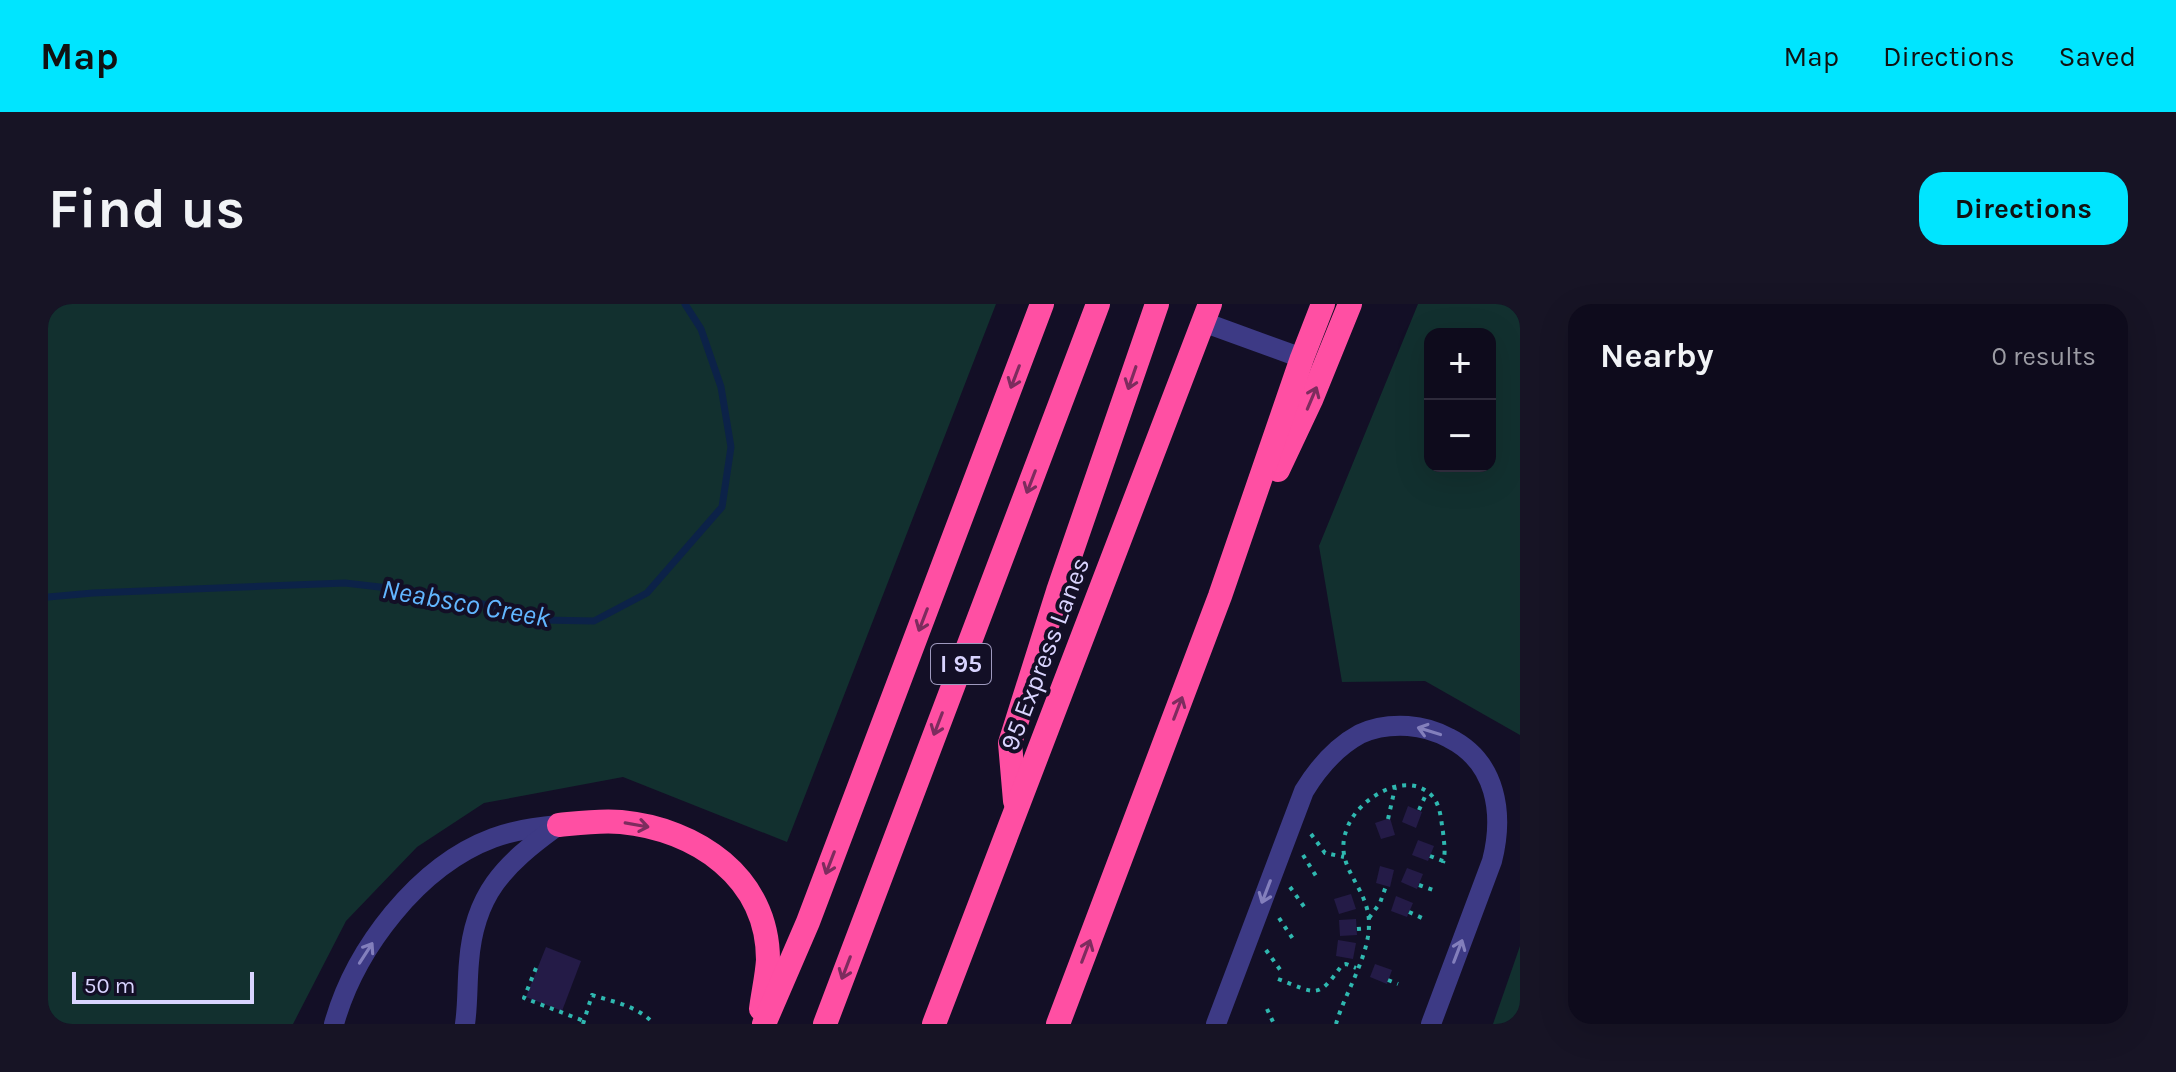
<!DOCTYPE html>
<html lang="en">
<head>
<meta charset="utf-8">
<style>
	:root { --surface:#0e0b1c; --page:#171425; --text:#f1f3f6; --muted:#9b9ba3; --line:#2e2b3b; --accent:#00e5ff }
	body { margin:0; font-family:Karla,sans-serif; background:var(--page); color:var(--text) }
	.controls { position:absolute; right:24px; top:24px; display:grid; overflow:hidden; border-radius:16px; box-shadow:0 8px 32px #0002 }
	.controls button { width:72px; height:72px; display:grid; place-items:center; padding:0; border:0; border-bottom:2px solid var(--line); background:var(--surface); color:var(--text); font:40px sans-serif }
	.scale { position:absolute; left:24px; bottom:20px; width:182px; box-sizing:border-box; padding-left:8px; border:4px solid #d9d4ff; border-top:0; font-size:22px; line-height:28px; white-space:nowrap; color:#d9d4ff; -webkit-text-stroke:6px #130f26; paint-order:stroke }
	.list { margin:0; padding:0; list-style:none }
	h2 { display:flex; justify-content:space-between; align-items:center; height:104px; margin:0; padding:0 32px; font-size:34px }
	h2 small { font-size:26px; font-weight:400; color:var(--muted) }
	.map { position:relative; flex:none; width:1472px; height:720px; overflow:hidden; border-radius:24px }
	header { display:flex; align-items:center; gap:48px; box-sizing:border-box; height:112px; padding:0 40px; background:var(--accent); color:#111 }
	header strong { font-size:38px }
	nav { display:flex; gap:44px; margin-inline-start:auto; font-size:28px }
	.intro { display:flex; align-items:center; justify-content:space-between; box-sizing:border-box; height:192px; padding:0 48px }
	h1 { margin:0; font-size:56px }
	.button { padding:20px 36px; border-radius:24px; background:var(--accent); color:#111; font-size:28px; font-weight:700 }
	main { display:flex; gap:48px; padding:0 48px }
	aside { flex:1; background:var(--surface); border-radius:24px; box-shadow:0 8px 32px #0002 }
	.map>svg:first-child { display:block }
	.green { fill:#12302f; fill-rule:evenodd }
	.lines { fill:none; stroke-linecap:round; stroke-linejoin:round }
	.stream { stroke:#0c2248; stroke-width:7 }
	.building { fill:#241b47 }
	.path { stroke:#2fb8b0; stroke-width:4; stroke-dasharray:4 6; stroke-linecap:butt }
	.minor { stroke:#3d3a85; stroke-width:20 }
	.highway { stroke:#ff4fa3; stroke-width:24 }
	.oneway { stroke:#7d2c5e }
	.oneway2 { stroke:#837fbc }
	.labels { text-anchor:middle; dominant-baseline:central; stroke-width:8; stroke-linejoin:round; paint-order:stroke }
	.shield { fill:#130f26; stroke:#9e99be; stroke-width:2 }
	.shield-label { font-size:24px; font-weight:bold; fill:#d9d4ff }
	.street-label { font-size:26px; fill:#d9d4ff; stroke:#130f26 }
	.water-label { font-size:28px; font-style:italic; fill:#62b6ff; stroke:#130f26 }
</style>
</head>
<body>
<header>
<strong>Map</strong>
<nav><a>Map</a><a>Directions</a><a>Saved</a></nav>
</header>
<div class="intro"><h1>Find us</h1><a class="button">Directions</a></div>
<main>
<div class="map">
<svg width="1472" height="720" viewBox="0 0 1472 720">
	<rect width="100%" height="100%" fill="#130f26"/>
	<g class="green">
		<polygon points="0,0 948,0 739,538 575,473 436,499 369,543 298,617 245,720 0,720"/>
		<path d="M1370,0H1472V431L1377,377L1294,378L1271,242ZM1442,30V162H1382V30Z"/>
		<polygon points="1472,642 1472,720 1445,720"/>
	</g>
	<g class="lines">
		<polyline class="stream" points="0,293 45,289 297,279 401,291 494,316 546,317 599,289 674,203 683,143 673,83 653,25 637,0"/>
	</g>
	<g class="building">
		<polygon points="1360,502 1374,508 1368,524 1354,518"/>
		<polygon points="1342,514 1347,531 1333,535 1327,519"/>
		<polygon points="1370,536 1386,542 1380,557 1364,551"/>
		<polygon points="1332,562 1346,566 1342,583 1328,579"/>
		<polygon points="1359,564 1375,570 1369,585 1353,578"/>
		<polygon points="1303,590 1308,605 1291,610 1286,595"/>
		<polygon points="1348,592 1365,599 1359,613 1343,607"/>
		<polygon points="1308,615 1309,631 1292,632 1291,616"/>
		<polygon points="1290,636 1308,639 1305,655 1288,652"/>
		<polygon points="498,643 533,657 514,707 478,693"/>
		<polygon points="1327,660 1344,666 1339,680 1322,673"/>
	</g>
	<g class="lines">
		<g class="path">
			<polyline points="1371,506 1379,488"/>
			<polyline points="1340,515 1347,484"/>
			<polyline points="1263,530 1277,549 1296,553"/>
			<polyline points="1255,551 1268,572"/>
			<polyline points="1382,552 1395,557"/>
			<polyline points="1371,581 1385,586"/>
			<polyline points="1242,583 1257,604"/>
			<polyline points="1361,608 1374,614"/>
			<polyline points="1231,614 1245,635"/>
			<polyline points="1321,614 1332,599 1338,582"/>
			<polyline points="1309,625 1320,624"/>
			<polyline points="1218,646 1233,667"/>
			<polyline points="488,664 476,694 536,717"/>
			<path d="M1230,675C1268,689 1269,697 1294,661L1298,660L1308,664"/>
			<polyline points="1340,676 1350,680"/>
			<polyline points="1219,705 1226,720"/>
			<path d="M535,720L544,691C566,698 590,702 606,720"/>
			<path d="M1288,720C1297,687 1327,644 1320,609C1314,577 1284,559 1300,522C1311,494 1360,464 1385,493C1393,503 1393,517 1395,528C1396,539 1398,548 1395,559"/>
		</g>
		<g class="minor">
			<polyline points="1155,18 1254,54"/>
			<path d="M286,720C307,645 370,562 445,534C466,526 488,523 511,521"/>
			<path d="M417,720C420,699 419,679 421,658C426,590 456,561 508,523"/>
			<path d="M1168,720L1256,487C1270,464 1288,443 1312,430C1327,423 1344,421 1360,422C1375,423 1388,427 1401,434C1449,458 1456,510 1444,557L1383,720"/>
		</g>
		<g class="highway">
			<polyline points="1230,166 1263,96 1302,0"/>
			<polyline points="967,497 962,439 1010,287 1109,0"/>
			<path d="M511,521C531,519 552,516 573,518C648,525 720,573 720,656C719,672 715,689 713,705"/>
			<polyline points="716,720 760,618 994,0"/>
			<polyline points="777,720 1050,0"/>
			<polyline points="886,720 1162,0"/>
			<polyline points="1010,720 1172,292 1254,54 1275,0"/>
		</g>
	</g>
	<defs><path id="oneway-shaft" d="M-6 0H5M1.5-3L5.5 0L1.5 3" fill="none" stroke-width="1.6" stroke-linecap="round" stroke-linejoin="round" transform="scale(2)"/></defs>
	<g class="oneway">
		<use href="#oneway-shaft" transform="translate(967 73) rotate(111)"/>
		<use href="#oneway-shaft" transform="translate(1084 74) rotate(109)"/>
		<use href="#oneway-shaft" transform="translate(1264 94) rotate(-67)"/>
		<use href="#oneway-shaft" transform="translate(983 178) rotate(111)"/>
		<use href="#oneway-shaft" transform="translate(875 316) rotate(111)"/>
		<use href="#oneway-shaft" transform="translate(1130 404) rotate(-69)"/>
		<use href="#oneway-shaft" transform="translate(890 420) rotate(111)"/>
		<use href="#oneway-shaft" transform="translate(589 521) rotate(10)"/>
		<use href="#oneway-shaft" transform="translate(782 559) rotate(111)"/>
		<use href="#oneway-shaft" transform="translate(1038 647) rotate(-69)"/>
		<use href="#oneway-shaft" transform="translate(798 664) rotate(111)"/>
	</g>
	<g class="oneway2">
		<use href="#oneway-shaft" transform="translate(1381 427) rotate(-163)"/>
		<use href="#oneway-shaft" transform="translate(1218 588) rotate(111)"/>
		<use href="#oneway-shaft" transform="translate(1410 647) rotate(-69)"/>
		<use href="#oneway-shaft" transform="translate(318 649) rotate(-57)"/>
	</g>
	<g class="labels">
		<rect class="shield" x="883" y="340" width="60" height="40" rx="6"/>
		<g class="shield-label">
			<text x="913" y="360">I 95</text>
		</g>
		<g class="street-label">
			<text transform="translate(997 350) rotate(-69)">95 Express Lanes</text>
		</g>
		<g class="water-label">
			<text transform="translate(418 299) rotate(10)">Neabsco Creek</text>
		</g>
	</g>
</svg>
<div class="controls">
<button>+</button>
<button>−</button>
</div>
<div class="scale">50 m</div>
</div>
<aside>
<h2>Nearby<small>0 results</small></h2>
<ul class="list">
</ul>
</aside>
</main>
</body>
</html>
